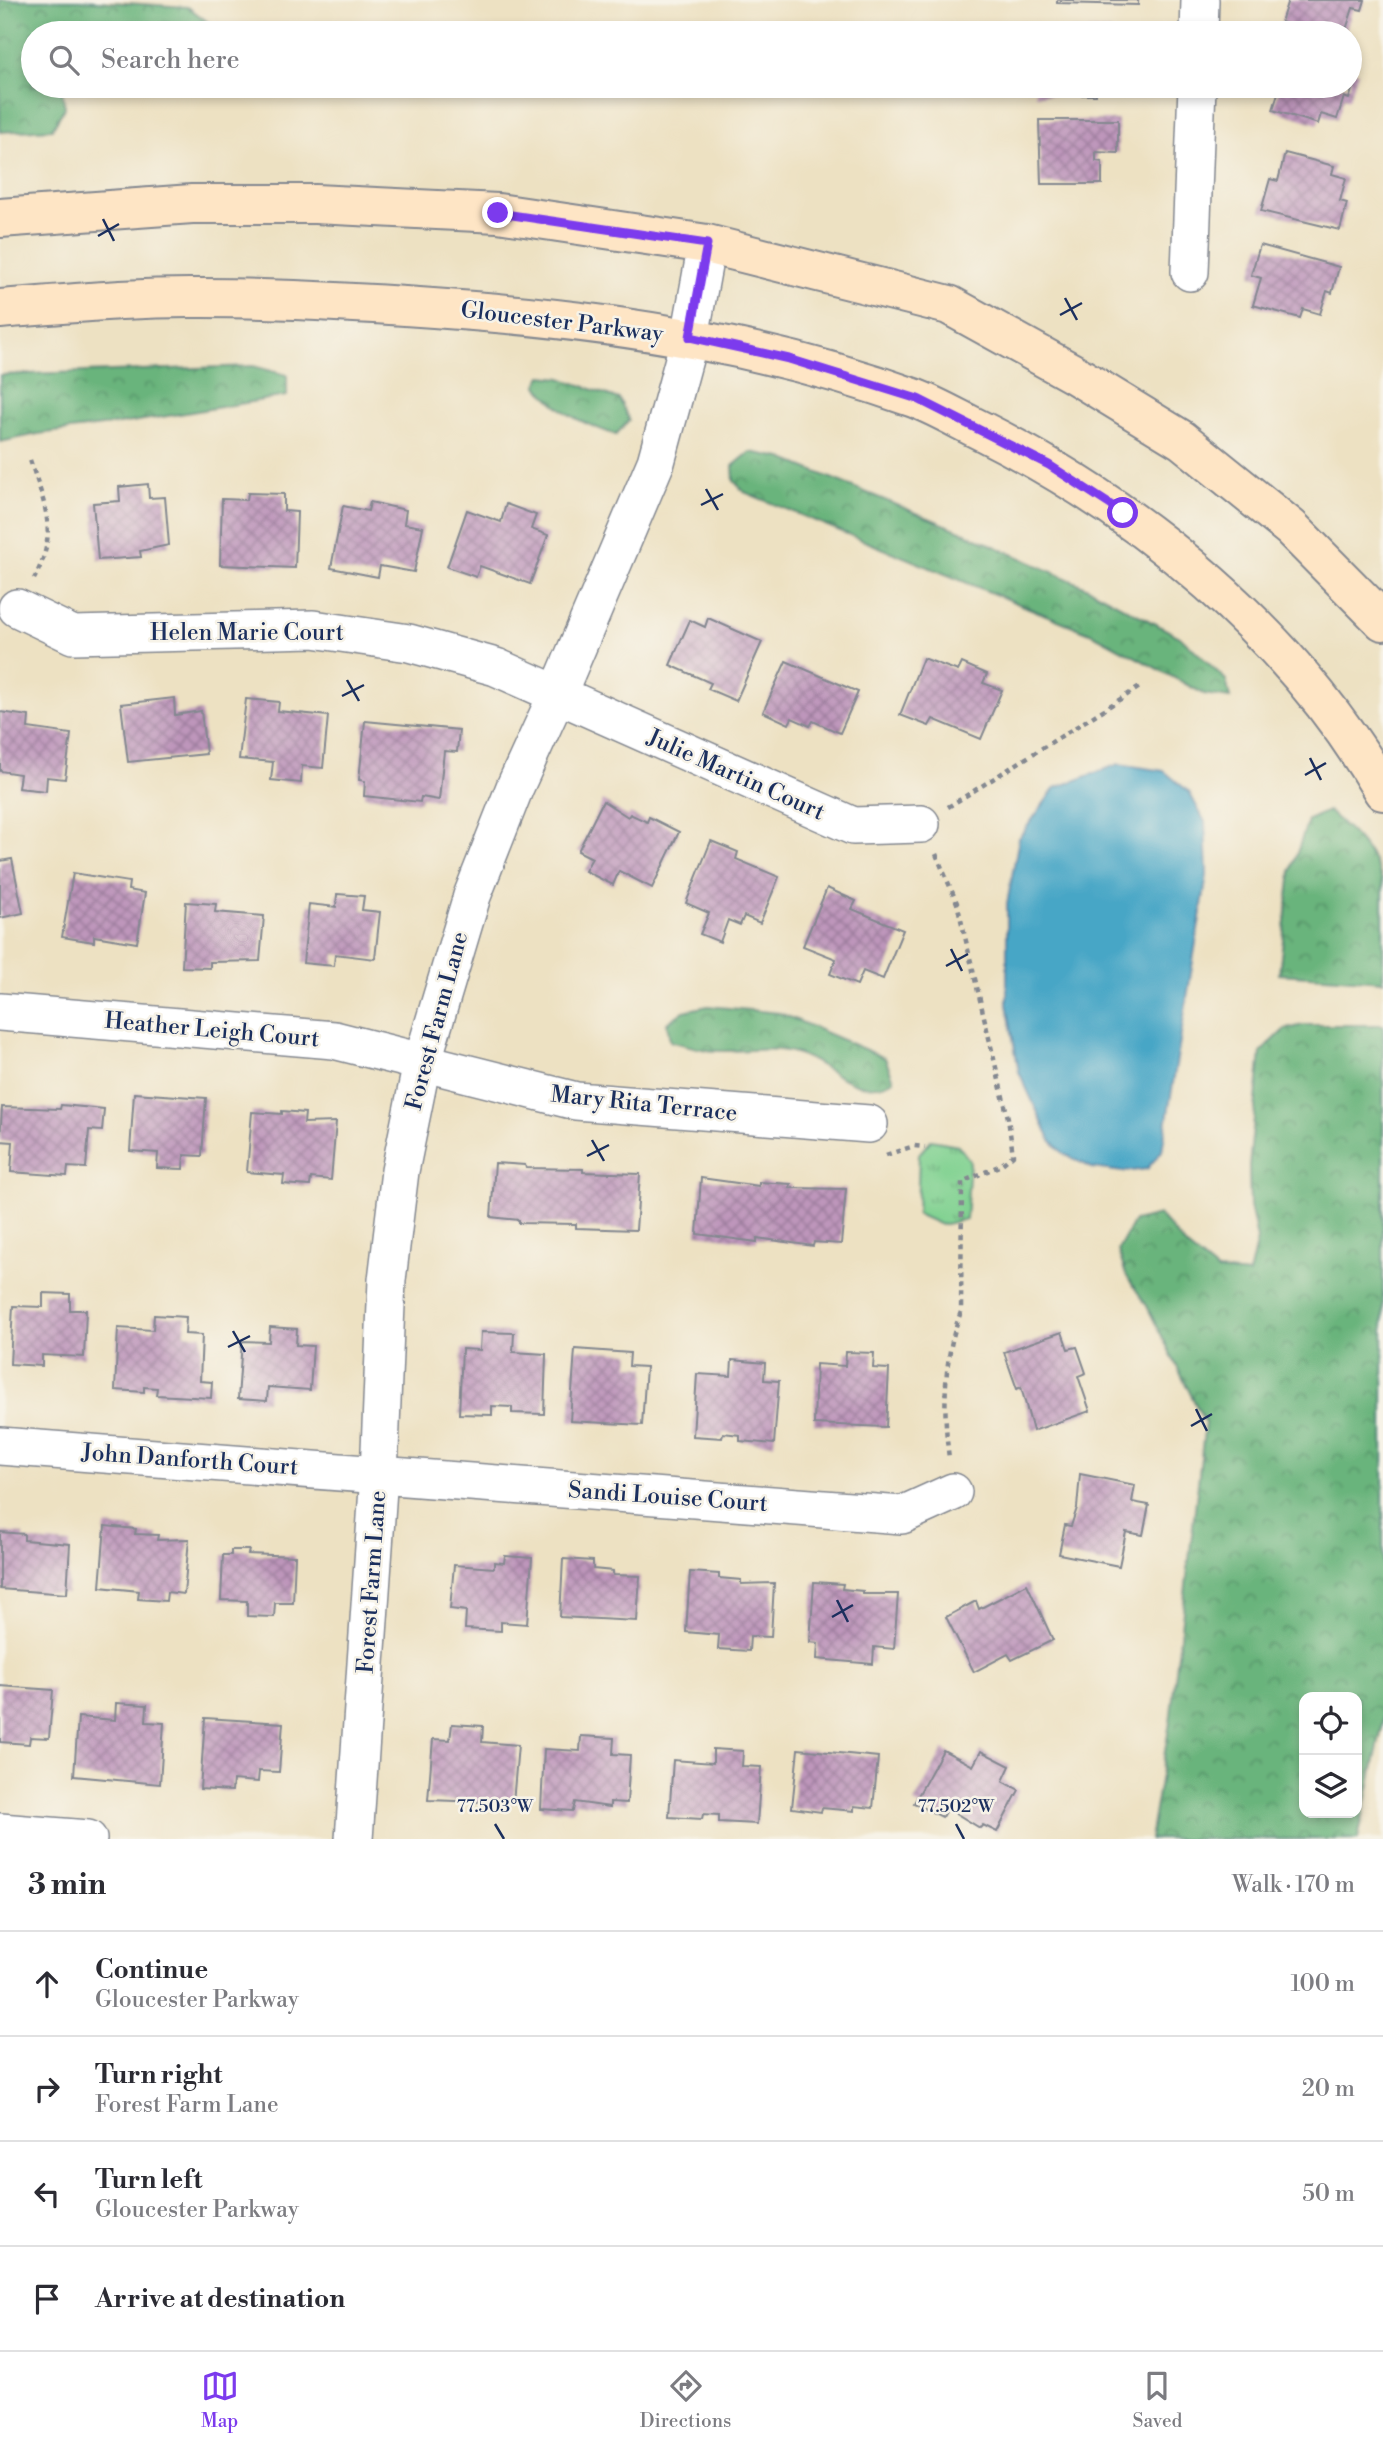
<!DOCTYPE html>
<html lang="en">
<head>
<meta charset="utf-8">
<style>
	:root { --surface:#fff; --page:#f2f2f3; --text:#2b2b33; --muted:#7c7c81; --line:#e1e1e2; --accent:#7c3aed }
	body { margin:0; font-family:"Libre Bodoni",serif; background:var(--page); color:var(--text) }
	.controls { position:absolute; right:21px; bottom:21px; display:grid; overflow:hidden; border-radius:14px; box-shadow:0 4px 10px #0003 }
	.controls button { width:63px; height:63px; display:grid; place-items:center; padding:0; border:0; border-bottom:2px solid var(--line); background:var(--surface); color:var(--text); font:35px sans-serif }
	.stop { position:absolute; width:21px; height:21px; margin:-16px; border:5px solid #7c3aed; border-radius:50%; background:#fff }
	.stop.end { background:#7c3aed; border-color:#fff; box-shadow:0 2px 7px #0008 }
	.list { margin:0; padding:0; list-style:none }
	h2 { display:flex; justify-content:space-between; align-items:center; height:91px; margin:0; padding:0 28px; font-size:30px }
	h2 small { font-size:23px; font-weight:400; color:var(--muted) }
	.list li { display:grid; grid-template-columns:46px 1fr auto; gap:21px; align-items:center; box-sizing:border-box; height:105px; padding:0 28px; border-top:2px solid var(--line) }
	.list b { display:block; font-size:26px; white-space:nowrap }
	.list p { margin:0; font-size:23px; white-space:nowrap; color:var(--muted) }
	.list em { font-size:23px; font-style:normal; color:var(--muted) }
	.icon { flex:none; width:38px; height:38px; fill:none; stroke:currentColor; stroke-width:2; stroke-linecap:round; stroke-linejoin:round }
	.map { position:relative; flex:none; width:1383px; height:1839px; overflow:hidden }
	.search { position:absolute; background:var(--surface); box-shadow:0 4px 10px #0003; left:21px; right:21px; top:21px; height:77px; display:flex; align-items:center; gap:18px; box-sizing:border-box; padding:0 24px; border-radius:38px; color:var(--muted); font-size:26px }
	.sheet { height:511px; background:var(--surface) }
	nav { display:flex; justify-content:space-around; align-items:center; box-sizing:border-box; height:98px; border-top:2px solid var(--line); background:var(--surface); font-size:19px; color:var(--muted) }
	nav a { display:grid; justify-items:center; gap:4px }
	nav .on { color:var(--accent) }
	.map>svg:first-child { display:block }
	.grass { fill:url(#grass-tufts); stroke:#4e8078; stroke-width:2 }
	.forest { fill:url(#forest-crowns); stroke:#42726d; stroke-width:2; fill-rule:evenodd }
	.water { fill:#47a6c6; stroke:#316a92; stroke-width:2 }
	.building { fill:url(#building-cross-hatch) }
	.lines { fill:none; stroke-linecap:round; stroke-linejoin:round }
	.minor-casing { stroke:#848890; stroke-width:40 }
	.secondary-casing { stroke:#848890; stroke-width:42 }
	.path { stroke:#848890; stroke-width:4.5; stroke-dasharray:5 5; stroke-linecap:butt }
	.minor { stroke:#fff; stroke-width:37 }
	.secondary { stroke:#fee5c5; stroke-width:38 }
	.route { stroke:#7c3aed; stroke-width:9 }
	.ticks { fill:none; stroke:#1b2f5e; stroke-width:2.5 }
	.labels { text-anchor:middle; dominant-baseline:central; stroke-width:5; stroke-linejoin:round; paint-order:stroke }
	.street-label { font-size:23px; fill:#1b2f5e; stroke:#f7f3e8 }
	.ticks-label { font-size:18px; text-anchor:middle; fill:#1b2f5e; stroke:#f7f3e8; stroke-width:5; stroke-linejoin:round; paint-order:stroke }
</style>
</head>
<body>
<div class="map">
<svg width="1383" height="1839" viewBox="0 0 1383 1839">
	<defs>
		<pattern id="grass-tufts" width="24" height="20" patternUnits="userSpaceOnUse" patternTransform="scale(1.75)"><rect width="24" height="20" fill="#82d292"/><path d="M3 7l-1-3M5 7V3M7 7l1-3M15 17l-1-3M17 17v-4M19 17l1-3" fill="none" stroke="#6aab7a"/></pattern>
		<pattern id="forest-crowns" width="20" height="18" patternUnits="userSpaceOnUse" patternTransform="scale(1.75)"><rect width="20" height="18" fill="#69b47c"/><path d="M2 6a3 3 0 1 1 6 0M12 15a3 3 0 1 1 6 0" fill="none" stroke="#569369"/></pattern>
		<pattern id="building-cross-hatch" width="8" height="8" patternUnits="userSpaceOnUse" patternTransform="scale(1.75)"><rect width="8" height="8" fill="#be96bb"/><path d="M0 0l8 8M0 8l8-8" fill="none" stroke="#9a7b9b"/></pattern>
	</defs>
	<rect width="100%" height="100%" fill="#f7f3e8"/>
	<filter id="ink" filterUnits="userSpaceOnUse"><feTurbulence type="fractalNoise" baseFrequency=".0143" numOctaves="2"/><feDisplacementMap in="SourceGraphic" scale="14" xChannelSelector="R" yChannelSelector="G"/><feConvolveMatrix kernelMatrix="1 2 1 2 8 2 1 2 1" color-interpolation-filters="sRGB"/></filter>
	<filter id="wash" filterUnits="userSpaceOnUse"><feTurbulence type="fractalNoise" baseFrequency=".00686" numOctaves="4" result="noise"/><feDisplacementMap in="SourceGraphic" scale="28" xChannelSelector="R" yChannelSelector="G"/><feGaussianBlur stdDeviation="1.57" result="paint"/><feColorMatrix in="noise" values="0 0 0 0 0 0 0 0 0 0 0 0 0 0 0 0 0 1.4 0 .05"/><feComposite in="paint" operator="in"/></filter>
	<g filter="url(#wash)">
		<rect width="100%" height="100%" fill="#ede1c2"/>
		<polygon class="grass" points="931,1140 958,1145 970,1161 966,1219 941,1225 917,1214 919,1154"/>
		<g class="forest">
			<polygon points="0,0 79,0 188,7 208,22 209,33 94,33 91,31 33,33 33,86 61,86 65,107 52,129 0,132"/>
			<polygon points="253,366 287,375 287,396 126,423 38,434 0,442 0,375"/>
			<path d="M542,376L561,378L619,399L629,420L616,435C582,423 560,414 537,385Z"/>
			<polygon points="750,452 782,458 963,532 1088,588 1182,638 1226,680 1230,698 1204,694 1095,635 744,492 734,481 733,466"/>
			<path d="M1328,811C1350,829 1379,857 1383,886C1383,916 1383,950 1383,981L1279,974L1291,871L1308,820Z"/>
			<path d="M708,1006L780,1013L885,1058L894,1080C856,1102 829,1063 795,1053C766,1045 736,1054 707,1050C695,1048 682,1044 670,1041L667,1023L684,1011Z"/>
			<path d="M1303,1025H1383V1723L1358,1839H1150L1170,1722L1205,1423L1147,1306L1126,1275L1118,1250L1134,1221L1159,1215L1187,1247L1217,1271L1249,1274L1257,1239L1250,1206L1249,1166L1261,1052L1284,1030ZM1304,1697H1357V1813H1304Z"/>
		</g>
		<polygon class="water" points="1119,764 1164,771 1189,792 1205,822 1207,875 1162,1151 1147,1169 1123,1172 1092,1168 1064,1154 1050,1139 1019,1072 1007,1004 1007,904 1019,838 1055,788"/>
		<g id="blocks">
			<g class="building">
				<polygon points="1057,0 1138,0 1138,5 1057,3"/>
				<polygon points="1288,0 1365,0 1362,10 1353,8 1345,33 1317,33 1281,22"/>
				<rect x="1031" y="30" width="80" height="3"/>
				<polygon points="1350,70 1358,72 1349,99 1344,97 1337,119 1321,114 1318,124 1273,110 1280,86 1350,86"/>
				<rect x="1035" y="86" width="61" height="9"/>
				<polygon points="1039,120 1118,120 1118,153 1096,152 1096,161 1102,162 1102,184 1041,184"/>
				<polygon points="1285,153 1334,166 1332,174 1346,178 1340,201 1347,203 1340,230 1261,211 1270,179 1278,181"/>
				<polygon points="1260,245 1339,267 1332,293 1327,291 1320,314 1303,309 1300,318 1253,305 1261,278 1251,275"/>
				<polygon points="148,484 149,498 165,497 169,545 140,551 141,557 98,560 93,503 120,501 119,487"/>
				<polygon points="248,493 284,494 284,511 297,512 295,568 220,565 222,499 247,500"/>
				<polygon points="370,502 406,510 404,524 423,527 414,572 380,566 378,577 331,568 343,506 368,511"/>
				<polygon points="506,504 536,515 531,529 548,535 530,584 480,566 476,577 447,567 467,510 501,522"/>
				<polygon points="708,618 762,642 736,701 708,689 711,683 670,665 690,620 705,627"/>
				<polygon points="923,658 958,671 962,663 987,674 983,683 1002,690 981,739 933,719 929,726 900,715"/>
				<polygon points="786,661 858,692 840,733 813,721 810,726 792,718 789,724 763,712"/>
				<polygon points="174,698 175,715 201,711 206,754 128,762 121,704"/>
				<polygon points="246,699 279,702 278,711 328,716 323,768 302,766 301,783 271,780 273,762 239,759"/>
				<polygon points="0,712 29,716 28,728 71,734 65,779 47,777 46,791 18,788 20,774 0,771"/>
				<polygon points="365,721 459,730 457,752 444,751 439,800 421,797 420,802 364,796 365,781 359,780"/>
				<polygon points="603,801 628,817 630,814 647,822 649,817 679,832 652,888 619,871 613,885 585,871 592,858 578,851"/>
				<polygon points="711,841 738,852 736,859 779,877 760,923 744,916 740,925 728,920 720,942 700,934 709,913 686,903"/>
				<polygon points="12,859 23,913 0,918 0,861"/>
				<polygon points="73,873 129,882 128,890 145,893 137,943 94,936 94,942 62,937"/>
				<polygon points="827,888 856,901 852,909 903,930 883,979 863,971 857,985 830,974 836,959 803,946"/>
				<polygon points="337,894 364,896 362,910 380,912 375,959 335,954 334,966 303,963 309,904 336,907"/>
				<polygon points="186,902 216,904 215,912 264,916 260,961 210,962 210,968 182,967"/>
				<polygon points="134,1093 206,1098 202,1156 184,1155 183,1169 157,1168 158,1153 130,1151"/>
				<polygon points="61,1105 104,1109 102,1131 89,1130 86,1168 68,1167 67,1176 11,1172 13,1142 0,1141 2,1107 60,1109"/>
				<polygon points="282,1111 305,1113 304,1123 336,1122 331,1180 311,1178 310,1186 283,1184 284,1175 247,1172 252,1112 282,1114"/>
				<polygon points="495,1163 525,1165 526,1168 583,1169 583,1172 640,1174 636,1230 576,1228 576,1224 519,1223 519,1220 491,1217"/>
				<polygon points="701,1178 759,1186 759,1182 791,1184 790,1188 846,1189 841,1244 814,1242 813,1246 757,1238 757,1242 697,1234"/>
				<polygon points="43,1293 70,1294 70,1310 86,1310 84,1357 42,1355 42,1366 10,1364 13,1306 43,1307"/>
				<polygon points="154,1315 186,1317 185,1334 202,1335 200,1381 212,1382 211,1398 156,1395 157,1388 144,1387 144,1392 115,1390 118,1328 153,1330"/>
				<polygon points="270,1327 297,1329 296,1345 313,1346 310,1390 268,1387 267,1401 238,1399 242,1341 269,1342"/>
				<polygon points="481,1332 514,1333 513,1352 546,1354 544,1414 512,1413 512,1407 492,1406 492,1415 459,1414 462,1349 480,1350"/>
				<polygon points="1062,1332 1068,1349 1077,1347 1086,1373 1078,1376 1090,1411 1033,1431 1021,1387 1017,1389 1004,1352"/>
				<polygon points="575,1349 630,1353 629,1366 646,1367 642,1425 570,1421"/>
				<polygon points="846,1352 874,1353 873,1368 889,1369 886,1427 814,1424 816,1364 845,1366"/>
				<polygon points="732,1360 765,1363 764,1380 779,1381 774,1444 740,1441 740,1435 723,1433 722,1438 693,1436 697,1374 731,1376"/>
				<polygon points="1080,1474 1135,1485 1132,1502 1149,1505 1143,1535 1126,1532 1119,1566 1059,1554 1065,1525 1071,1526 1077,1508"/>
				<polygon points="105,1526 136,1529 135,1534 158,1535 157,1540 189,1539 184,1594 167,1592 166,1601 138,1599 139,1591 100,1587"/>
				<polygon points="0,1532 24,1534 24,1540 70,1544 67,1594 0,1589"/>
				<polygon points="231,1550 249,1550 248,1554 295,1556 293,1603 275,1603 274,1617 247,1616 247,1601 221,1600 223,1555 231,1555"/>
				<polygon points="505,1556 532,1558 527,1624 501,1622 501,1631 465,1629 466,1611 450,1609 454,1565 494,1568 494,1562 504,1563"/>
				<polygon points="563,1559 593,1561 593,1569 613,1571 613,1575 640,1576 637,1621 560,1617"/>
				<polygon points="690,1572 719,1574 719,1578 741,1580 741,1584 774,1583 771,1637 750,1636 749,1651 718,1649 719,1635 686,1632"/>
				<polygon points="814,1582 843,1584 842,1589 863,1591 863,1594 898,1594 894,1649 874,1647 873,1664 817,1659 818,1643 810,1642"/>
				<polygon points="1027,1584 1053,1640 1012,1660 1008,1654 974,1672 946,1617 976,1601 979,1609"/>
				<polygon points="0,1686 53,1690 49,1738 30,1737 29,1744 0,1742"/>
				<polygon points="116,1703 147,1705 146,1722 164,1723 160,1784 74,1776 78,1717 115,1720"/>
				<polygon points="205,1718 283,1723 279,1772 259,1771 258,1782 233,1780 232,1791 200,1789"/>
				<polygon points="452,1724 483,1726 482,1742 518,1745 513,1803 428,1800 433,1739 450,1740"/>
				<polygon points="581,1736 614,1738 613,1754 630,1755 627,1803 610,1802 610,1807 575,1802 573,1811 541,1809 544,1749 580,1751"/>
				<polygon points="713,1749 743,1751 742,1766 761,1767 757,1824 719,1822 719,1815 703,1814 702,1819 669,1817 673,1760 713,1763"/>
				<polygon points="798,1749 878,1757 873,1808 854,1806 854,1811 822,1808 821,1812 792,1808"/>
				<polygon points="943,1750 973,1766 981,1751 1010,1766 1003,1781 1019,1790 997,1832 983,1825 980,1828 947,1808 942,1817 914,1803"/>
			</g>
		</g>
	</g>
	<g filter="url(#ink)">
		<use href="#blocks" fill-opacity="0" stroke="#848890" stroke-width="2"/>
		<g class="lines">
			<defs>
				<g id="minor">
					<polyline points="1199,33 1200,0"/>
					<polyline points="1190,272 1197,86"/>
					<polyline points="17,608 73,635 313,629 409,643 496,667 853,826 921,824"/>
					<polyline points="0,1012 334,1040 576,1101 869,1124"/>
					<polyline points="0,1446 902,1515 953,1492"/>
					<polyline points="0,1832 88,1839"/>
					<polyline points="354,1839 379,1474 387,1280 400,1171 422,1063 472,896 515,787 557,695 656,462 690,337 707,244"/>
				</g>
				<g id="secondary">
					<polyline points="0,218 192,204 315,204 498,213 707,244 949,305 1074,374 1182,440 1291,528 1383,621"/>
					<path d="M0,309C67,304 135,297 202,298C293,298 383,304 473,311C623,323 773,347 914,398C938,407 961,421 984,432C1144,512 1292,635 1383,791"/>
				</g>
			</defs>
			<use href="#minor" class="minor-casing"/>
			<use href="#secondary" class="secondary-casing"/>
			<g class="path">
				<path d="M30,460C45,505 59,533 34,579"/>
				<polyline points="948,807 1143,685"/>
				<path d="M936,854L957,903L1008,1118L1013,1155L1001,1165L962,1182L961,1312C943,1357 943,1411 949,1458"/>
				<polyline points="886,1155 914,1146 925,1147"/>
			</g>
			<use href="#minor" class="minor"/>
			<use href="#secondary" class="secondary"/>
		</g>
	</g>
	<g class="lines" filter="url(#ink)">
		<polyline class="route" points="498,213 707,244 690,337 789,359 918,399 1049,465 1123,513"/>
	</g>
	<path class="ticks" d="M103,219L114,241M98,236L119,224M1065,298L1077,320M1060,315L1082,303M706,489L718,510M701,505L723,494M347,680L359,701M342,696L364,685M1310,758L1321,780M1305,775L1326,763M951,949L962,971M946,966L968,954M592,1140L604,1161M587,1156L609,1145M233,1331L245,1352M228,1347L250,1336M1196,1409L1207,1431M1191,1426L1212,1414M837,1600L848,1622M832,1617L853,1605M495,1824L504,1839M956,1824L964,1839"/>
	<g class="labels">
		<g class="street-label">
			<text transform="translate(562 322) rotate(7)">Gloucester Parkway</text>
			<text x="247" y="633">Helen Marie Court</text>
			<text transform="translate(736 775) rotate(24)">Julie Martin Court</text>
			<text transform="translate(437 1021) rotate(-75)">Forest Farm Lane</text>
			<text transform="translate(212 1030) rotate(5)">Heather Leigh Court</text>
			<text transform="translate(644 1104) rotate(6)">Mary Rita Terrace</text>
			<text transform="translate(190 1460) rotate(4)">John Danforth Court</text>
			<text transform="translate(668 1497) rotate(4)">Sandi Louise Court</text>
			<text transform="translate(372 1582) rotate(-86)">Forest Farm Lane</text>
		</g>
	</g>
	<g class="ticks-label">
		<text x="495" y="1812">77.503°W</text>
		<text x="956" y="1812">77.502°W</text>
	</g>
</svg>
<div class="controls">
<button><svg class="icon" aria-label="locate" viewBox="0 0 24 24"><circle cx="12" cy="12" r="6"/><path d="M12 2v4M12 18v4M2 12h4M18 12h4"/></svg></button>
<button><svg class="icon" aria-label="layers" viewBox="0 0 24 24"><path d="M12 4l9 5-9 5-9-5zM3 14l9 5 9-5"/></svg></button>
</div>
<div class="stop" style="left:1123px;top:513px"></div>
<div class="stop end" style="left:498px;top:213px"></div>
<div class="search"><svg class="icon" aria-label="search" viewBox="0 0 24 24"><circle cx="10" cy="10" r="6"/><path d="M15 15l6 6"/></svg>Search here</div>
</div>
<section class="sheet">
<h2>3 min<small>Walk · 170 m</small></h2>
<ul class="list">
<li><svg class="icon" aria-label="ahead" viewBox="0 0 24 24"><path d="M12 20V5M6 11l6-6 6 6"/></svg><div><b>Continue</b><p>Gloucester Parkway</p></div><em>100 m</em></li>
<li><svg class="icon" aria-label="right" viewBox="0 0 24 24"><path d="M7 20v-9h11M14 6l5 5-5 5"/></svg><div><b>Turn right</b><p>Forest Farm Lane</p></div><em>20 m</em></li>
<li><svg class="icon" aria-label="left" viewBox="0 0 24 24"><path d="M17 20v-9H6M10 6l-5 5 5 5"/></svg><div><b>Turn left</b><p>Gloucester Parkway</p></div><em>50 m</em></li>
<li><svg class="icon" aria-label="arrive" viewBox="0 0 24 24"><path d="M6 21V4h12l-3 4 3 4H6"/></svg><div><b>Arrive at destination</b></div></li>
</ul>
</section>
<nav>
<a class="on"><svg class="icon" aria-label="map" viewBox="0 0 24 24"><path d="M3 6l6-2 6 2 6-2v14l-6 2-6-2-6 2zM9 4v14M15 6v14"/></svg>Map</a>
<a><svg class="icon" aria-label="directions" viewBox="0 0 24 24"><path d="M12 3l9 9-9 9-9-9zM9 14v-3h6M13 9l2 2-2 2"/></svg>Directions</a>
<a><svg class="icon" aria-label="saved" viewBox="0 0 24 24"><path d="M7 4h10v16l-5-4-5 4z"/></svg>Saved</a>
</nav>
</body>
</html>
